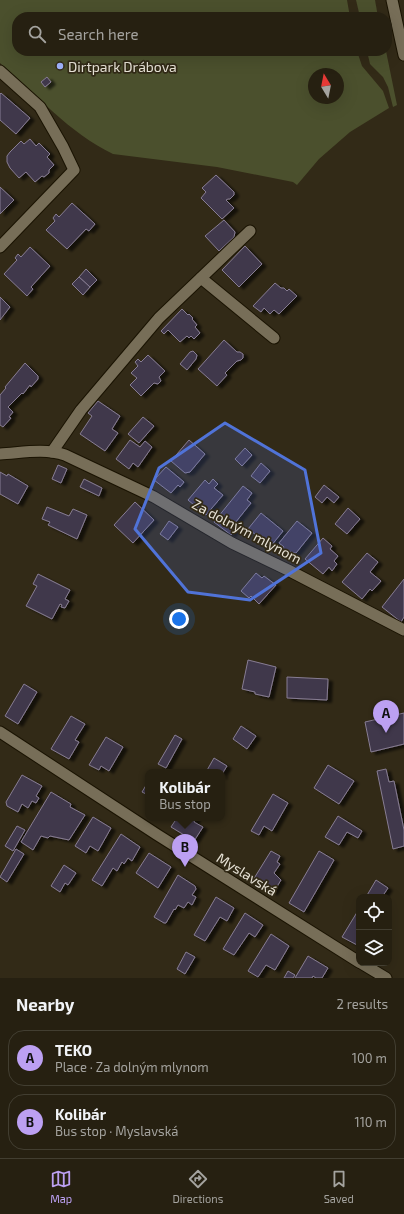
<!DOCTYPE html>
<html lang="en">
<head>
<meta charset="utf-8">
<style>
	:root { --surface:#262011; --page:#2e281a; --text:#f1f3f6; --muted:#a4a39f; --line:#423e31; --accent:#bca0f2 }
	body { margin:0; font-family:"Exo 2",sans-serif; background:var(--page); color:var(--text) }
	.controls { position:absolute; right:12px; bottom:12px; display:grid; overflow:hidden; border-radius:8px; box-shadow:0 4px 16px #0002 }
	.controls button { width:36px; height:36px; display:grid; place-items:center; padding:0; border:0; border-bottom:1px solid var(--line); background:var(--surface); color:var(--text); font:20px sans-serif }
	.compass { position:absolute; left:308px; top:68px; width:36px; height:36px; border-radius:50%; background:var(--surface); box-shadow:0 4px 16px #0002; rotate:350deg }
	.you { position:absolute; left:179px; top:619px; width:14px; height:14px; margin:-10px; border:3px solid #fff; border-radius:50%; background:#1a73e8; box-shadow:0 0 0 6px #1a73e833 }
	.badge { display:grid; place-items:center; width:26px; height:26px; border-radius:50%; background:var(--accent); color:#111; font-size:13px; font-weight:700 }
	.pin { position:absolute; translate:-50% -33px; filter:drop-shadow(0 1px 2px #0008) }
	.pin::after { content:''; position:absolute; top:21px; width:14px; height:12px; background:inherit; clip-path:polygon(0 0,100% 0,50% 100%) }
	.popup { position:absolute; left:145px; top:769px; width:80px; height:52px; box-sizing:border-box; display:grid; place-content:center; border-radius:8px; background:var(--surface); filter:drop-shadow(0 1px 3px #0005); font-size:13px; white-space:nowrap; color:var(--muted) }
	.popup b { font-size:15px; color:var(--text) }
	.popup::after { content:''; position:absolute; left:50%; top:100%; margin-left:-8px; border:8px solid transparent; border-top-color:var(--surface) }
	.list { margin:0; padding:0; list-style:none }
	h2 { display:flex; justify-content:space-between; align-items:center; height:52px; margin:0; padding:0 16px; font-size:17px }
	h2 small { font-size:13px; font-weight:400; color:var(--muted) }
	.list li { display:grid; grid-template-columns:26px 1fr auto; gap:12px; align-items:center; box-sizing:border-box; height:56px; margin:0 8px 8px; padding:0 8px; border:1px solid var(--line); border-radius:16px }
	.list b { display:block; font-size:15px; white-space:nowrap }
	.list p { margin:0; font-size:13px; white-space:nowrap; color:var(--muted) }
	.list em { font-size:13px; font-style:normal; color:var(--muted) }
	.icon { flex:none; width:22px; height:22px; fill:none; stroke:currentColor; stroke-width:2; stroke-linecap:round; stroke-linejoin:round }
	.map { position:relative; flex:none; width:404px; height:978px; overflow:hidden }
	.search { position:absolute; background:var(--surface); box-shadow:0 4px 16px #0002; left:12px; right:12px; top:12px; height:44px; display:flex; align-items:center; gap:10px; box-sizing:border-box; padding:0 14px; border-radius:16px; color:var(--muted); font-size:15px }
	.sheet { height:180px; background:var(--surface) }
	nav { display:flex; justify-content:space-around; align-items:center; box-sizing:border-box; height:56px; border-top:1px solid var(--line); background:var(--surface); font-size:11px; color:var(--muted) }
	nav a { display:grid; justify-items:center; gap:2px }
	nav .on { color:var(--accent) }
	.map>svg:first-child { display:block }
	.green { fill:#4b502d; fill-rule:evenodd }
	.building { fill:#41384b; stroke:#877d93; filter:url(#shadow) }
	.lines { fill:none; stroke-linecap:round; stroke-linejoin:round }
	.minor-casing { stroke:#1a1302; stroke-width:13 }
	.tertiary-casing { stroke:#1a1302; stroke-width:13 }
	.minor { stroke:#776e58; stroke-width:11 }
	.tertiary { stroke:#776e58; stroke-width:11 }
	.marked { fill:#5073d8; fill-opacity:0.2; stroke:#5073d8; stroke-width:3; stroke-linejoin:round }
	.poi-dot { fill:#9fb3fd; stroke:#322a17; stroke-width:1.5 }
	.labels { text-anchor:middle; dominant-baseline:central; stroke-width:3.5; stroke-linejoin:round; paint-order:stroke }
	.poi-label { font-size:14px; fill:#e7e2d6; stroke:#322a17; text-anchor:start }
	.street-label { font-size:14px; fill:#e7e2d6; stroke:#322a17 }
</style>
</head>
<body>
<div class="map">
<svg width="404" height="978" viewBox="0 0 404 978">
	<defs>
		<filter id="shadow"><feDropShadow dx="4.5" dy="2.5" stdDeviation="1" flood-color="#0009"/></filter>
	</defs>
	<rect width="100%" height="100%" fill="#322a17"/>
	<g class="green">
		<path d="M0,0H347L350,17H17V51H357L362,66L383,91L389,108L350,132L319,159L297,185L293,182L217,167L113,154C69,133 36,94 0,63ZM314,74H338V98H314Z"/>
		<polygon points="356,0 375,0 378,17 360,17"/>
		<polygon points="367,51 386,51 397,105 393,107 388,87 383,77 370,64"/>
	</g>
	<g class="building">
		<polygon points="47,77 51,82 45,87 41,82"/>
		<polygon points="1,93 30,118 16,134 0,120 0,94"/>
		<polygon points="30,139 36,146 39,143 50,154 47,157 54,165 49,170 49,173 44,177 42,176 35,182 26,172 19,178 10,168 7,162 7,156 10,152 21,141 24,144"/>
		<polygon points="216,175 234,192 234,195 230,199 228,199 226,200 234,208 222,219 201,198 206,192 202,188"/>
		<polygon points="0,187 14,200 0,214"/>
		<polygon points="72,203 95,224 89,231 86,229 67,249 46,230 55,221 53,218 56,214 59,217"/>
		<polygon points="224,220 235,232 234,237 219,251 205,236"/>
		<polygon points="245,246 262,264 239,287 222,270"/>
		<polygon points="30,247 50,266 31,287 33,289 27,296 4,274 17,260 15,258 18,254 21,257"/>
		<polygon points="86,269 97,280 90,287 79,277"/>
		<polygon points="79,277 90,287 83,295 72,284"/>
		<polygon points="275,283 281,288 284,288 287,291 289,289 297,296 279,314 274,310 270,314 264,308 261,312 253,306"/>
		<polygon points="0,297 10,307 0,320"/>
		<polygon points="182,309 188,315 189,314 193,318 192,319 197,325 195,327 200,333 194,339 191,336 189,338 187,336 180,342 168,330 164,334 161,331"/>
		<polygon points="224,340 237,352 240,352 243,354 243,358 241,360 237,361 225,373 227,375 217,386 198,369"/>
		<polygon points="193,351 197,355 196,359 187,370 180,364 190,352"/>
		<polygon points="148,355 165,371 159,377 161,381 158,384 154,383 141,396 130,385 137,378 131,373 138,366 135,362 138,359 141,362"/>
		<polygon points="25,363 38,376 38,379 31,387 30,385 23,394 22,393 8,407 13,412 9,417 11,418 3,427 0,425 0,395 6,388 5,387"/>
		<polygon points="98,401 120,416 112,429 118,433 105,451 80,434 92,416 88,413"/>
		<polygon points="143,417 154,426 139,443 128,434"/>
		<polygon points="130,440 140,447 145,441 152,447 138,467 133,463 129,469 116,459"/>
		<polygon points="189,440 205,454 190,472 185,473 171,461"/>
		<polygon points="245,448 252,455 242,466 235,459"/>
		<polygon points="261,463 270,471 260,483 251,476"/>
		<polygon points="58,465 67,469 61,483 52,479"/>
		<polygon points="166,467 184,482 180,487 178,485 171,493 154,480"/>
		<polygon points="0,472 7,476 8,474 28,486 18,504 0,494"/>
		<polygon points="84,479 102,488 99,496 80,487"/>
		<polygon points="213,479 218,484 214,488 223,495 206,515 188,500 205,480 209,484"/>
		<polygon points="324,485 339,497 334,503 327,497 322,503 315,497"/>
		<polygon points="243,486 252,493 247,500 251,503 235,523 238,525 231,535 214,522"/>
		<polygon points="135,502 154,520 133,543 114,525"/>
		<polygon points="47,507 69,516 73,509 87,515 77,539 48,525 50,522 42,519"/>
		<polygon points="348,508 360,519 347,534 335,524"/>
		<polygon points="261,513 283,531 271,546 248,529"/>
		<polygon points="169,521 178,527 168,540 160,534"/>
		<polygon points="297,521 312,533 296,553 292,553 288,550 286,552 284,551 283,553 281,551 284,547 279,543"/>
		<polygon points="323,538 332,546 330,549 338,556 334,561 337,564 332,571 329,567 323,574 305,559"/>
		<polygon points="367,553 378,562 370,572 381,581 372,591 370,589 362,599 342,582"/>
		<polygon points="256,573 262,578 264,576 276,585 259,604 251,596 249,598 241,591"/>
		<polygon points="38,574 70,590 65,599 69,601 65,608 61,607 62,605 60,604 52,619 26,606 37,586 33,584"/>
		<polygon points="404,579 404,617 401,622 382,607"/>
		<polygon points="248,660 276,667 269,697 255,694 255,692 242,689"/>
		<polygon points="287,677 328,679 327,700 287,698"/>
		<polygon points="24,684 37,692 18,724 5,716"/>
		<polygon points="404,713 404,744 371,752 365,722"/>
		<polygon points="71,716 85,724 75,740 79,742 69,759 51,749"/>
		<polygon points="241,726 256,736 247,749 233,739"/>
		<polygon points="175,735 182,739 166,768 158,764"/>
		<polygon points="106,737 123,747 109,771 101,766 99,770 89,765"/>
		<polygon points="214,758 227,766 222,774 223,775 222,777 222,772 206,772"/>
		<polygon points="328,765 354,781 339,804 314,788"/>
		<polygon points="386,769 389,782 394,781 404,830 404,846 393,849 377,771"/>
		<polygon points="22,775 42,786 36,796 39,798 36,803 32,801 28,808 22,804 18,812 7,806 6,802"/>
		<polygon points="148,782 148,795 142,792"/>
		<polygon points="51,792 71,804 70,807 85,815 69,840 50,836 48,838 41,836 33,850 21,842"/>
		<polygon points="273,794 288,803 272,831 264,826 259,835 251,831"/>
		<polygon points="338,816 362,831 358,838 347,832 339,845 325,837"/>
		<polygon points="93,817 111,828 98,851 90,846 86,853 75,846"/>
		<polygon points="177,818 196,818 194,822 203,827 194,841 171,827"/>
		<polygon points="17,826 25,830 13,851 5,846"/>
		<polygon points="121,834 140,847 132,861 128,858 124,864 122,862 117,871 113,868 102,886 92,880"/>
		<polygon points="16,849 24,854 7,882 0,877"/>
		<polygon points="271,851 280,856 277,862 280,864 274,873 281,880 273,893 253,880"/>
		<polygon points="319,851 334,860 304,912 289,903"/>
		<polygon points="149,853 171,867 158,888 136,873"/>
		<polygon points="64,865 76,873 68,885 65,883 60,892 51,886"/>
		<polygon points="178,875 195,886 196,889 192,895 196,897 192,905 188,902 184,908 178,905 175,910 174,909 166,923 164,923 154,917"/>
		<polygon points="376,880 388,888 382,897 366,897"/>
		<polygon points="216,897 234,908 227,921 220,917 205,941 194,935"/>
		<polygon points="359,909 359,946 342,937"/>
		<polygon points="245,913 263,925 255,937 249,933 234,955 223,949"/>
		<polygon points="271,934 289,946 275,970 266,965 258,977 248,971"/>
		<polygon points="186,952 195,957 185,974 177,969"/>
		<polygon points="308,956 328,968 322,978 316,978 313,976 312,978 295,978"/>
		<polygon points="288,971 295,975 293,978 284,978"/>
	</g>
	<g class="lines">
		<defs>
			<g id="minor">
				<polyline points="0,71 40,107 63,147 74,170 0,247"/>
				<polyline points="201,278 274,338"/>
				<polyline points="52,452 81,410 159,318 250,231"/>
				<path d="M0,454C21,453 44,448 65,455L154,497L232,543L288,570L404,630"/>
			</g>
			<g id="tertiary">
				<polyline points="392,0 404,55"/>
				<polyline points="0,732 156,834 359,962"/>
				<polyline points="361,963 386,978"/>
			</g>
		</defs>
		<use href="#minor" class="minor-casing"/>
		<use href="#tertiary" class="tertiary-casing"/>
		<use href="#minor" class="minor"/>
		<use href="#tertiary" class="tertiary"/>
	</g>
	<path class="marked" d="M225,423L305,470L321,553L250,600L188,592L135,529L159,468Z"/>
	<circle class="poi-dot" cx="60" cy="66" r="4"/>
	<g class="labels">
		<g class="poi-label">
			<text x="68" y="66">Dirtpark Drábova</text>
		</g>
		<g class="street-label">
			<text transform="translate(247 531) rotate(28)">Za dolným mlynom</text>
			<text transform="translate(247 874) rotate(32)">Myslavská</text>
		</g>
	</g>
</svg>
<div class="controls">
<button><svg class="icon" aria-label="locate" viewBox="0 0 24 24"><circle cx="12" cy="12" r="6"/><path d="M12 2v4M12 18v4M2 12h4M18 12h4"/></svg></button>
<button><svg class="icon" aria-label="layers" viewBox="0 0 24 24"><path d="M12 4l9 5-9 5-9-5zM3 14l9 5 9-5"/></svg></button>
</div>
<svg class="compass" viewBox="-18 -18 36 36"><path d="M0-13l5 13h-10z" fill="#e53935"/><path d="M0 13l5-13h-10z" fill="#a4a39f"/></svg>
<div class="you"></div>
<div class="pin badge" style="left:386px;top:733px">A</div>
<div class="pin badge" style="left:185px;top:867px">B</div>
<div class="popup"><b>Kolibár</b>Bus stop</div>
<div class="search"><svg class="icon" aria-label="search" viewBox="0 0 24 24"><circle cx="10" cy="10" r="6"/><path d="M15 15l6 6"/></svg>Search here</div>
</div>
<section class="sheet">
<h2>Nearby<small>2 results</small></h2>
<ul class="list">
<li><span class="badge">A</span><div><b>TEKO</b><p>Place · Za dolným mlynom</p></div><em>100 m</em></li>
<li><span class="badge">B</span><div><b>Kolibár</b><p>Bus stop · Myslavská</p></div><em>110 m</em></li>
</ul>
</section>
<nav>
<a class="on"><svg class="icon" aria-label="map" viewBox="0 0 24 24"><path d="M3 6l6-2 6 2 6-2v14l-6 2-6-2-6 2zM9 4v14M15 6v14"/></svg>Map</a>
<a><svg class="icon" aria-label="directions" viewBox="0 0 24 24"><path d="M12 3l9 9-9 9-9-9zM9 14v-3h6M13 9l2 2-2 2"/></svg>Directions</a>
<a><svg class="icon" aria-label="saved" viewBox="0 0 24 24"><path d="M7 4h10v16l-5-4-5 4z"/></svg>Saved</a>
</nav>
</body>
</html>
